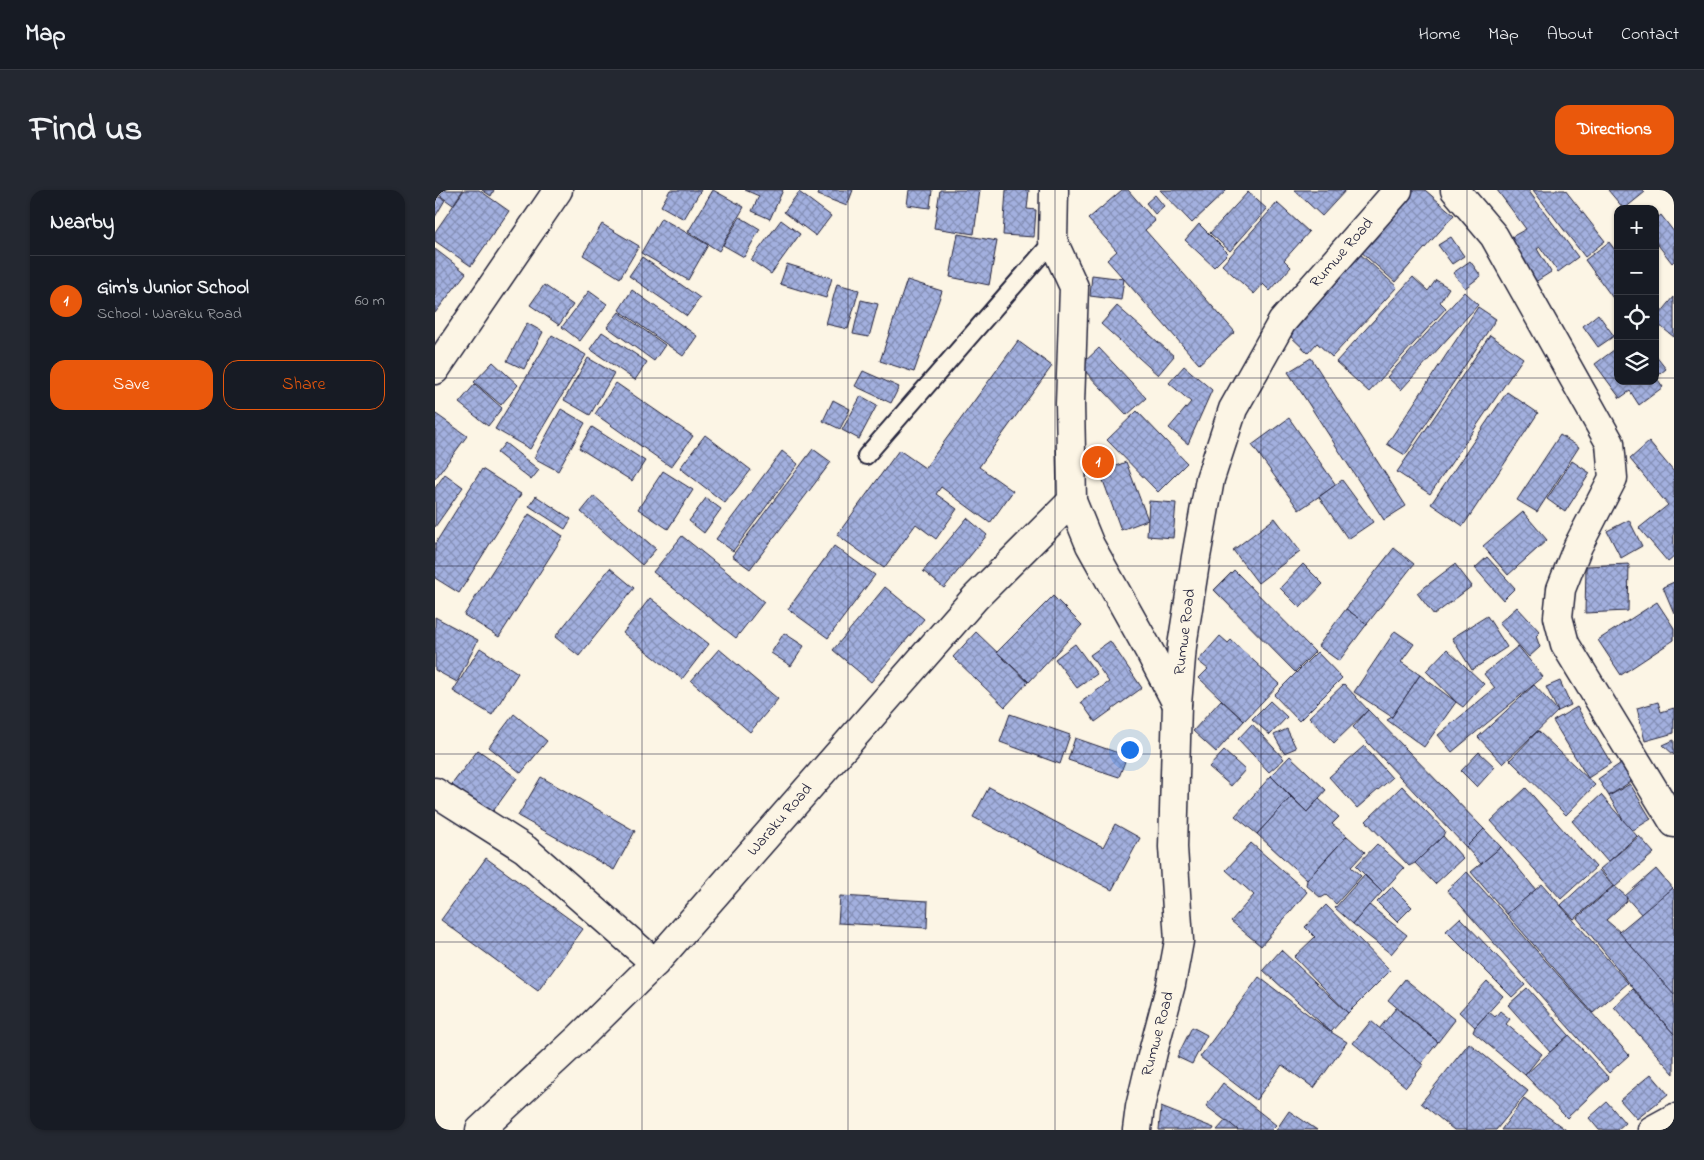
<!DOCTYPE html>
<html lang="en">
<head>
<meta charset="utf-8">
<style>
	:root { --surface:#171b24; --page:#242831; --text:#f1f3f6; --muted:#9ea1a6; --line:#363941; --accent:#ea580c }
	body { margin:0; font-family:"Indie Flower",sans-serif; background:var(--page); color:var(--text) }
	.controls { position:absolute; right:15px; top:15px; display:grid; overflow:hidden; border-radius:10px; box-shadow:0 1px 4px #0004 }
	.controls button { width:45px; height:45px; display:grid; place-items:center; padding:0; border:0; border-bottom:1px solid var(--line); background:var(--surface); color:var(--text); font:25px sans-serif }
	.you { position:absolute; left:694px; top:559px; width:18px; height:18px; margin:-12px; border:4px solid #fff; border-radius:50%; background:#1a73e8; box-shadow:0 0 0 8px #1a73e833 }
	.badge { display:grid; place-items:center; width:32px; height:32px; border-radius:50%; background:var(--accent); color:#fff; font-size:16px; font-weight:700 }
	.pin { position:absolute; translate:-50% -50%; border:2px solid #fff; box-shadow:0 1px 5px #0006 }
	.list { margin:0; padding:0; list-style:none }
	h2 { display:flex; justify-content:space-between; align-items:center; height:65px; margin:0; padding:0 20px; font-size:21px }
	h2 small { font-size:16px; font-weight:400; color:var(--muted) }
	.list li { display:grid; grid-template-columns:32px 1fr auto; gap:15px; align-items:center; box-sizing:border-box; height:90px; padding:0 20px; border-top:1px solid var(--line) }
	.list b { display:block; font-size:19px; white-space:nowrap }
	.list p { margin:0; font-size:16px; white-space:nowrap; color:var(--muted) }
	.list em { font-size:16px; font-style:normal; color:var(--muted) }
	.actions { display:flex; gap:10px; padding:15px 20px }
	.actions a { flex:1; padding:11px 0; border:1px solid var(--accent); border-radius:15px; text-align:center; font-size:18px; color:var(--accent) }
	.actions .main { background:var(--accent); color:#fff }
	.icon { flex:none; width:28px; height:28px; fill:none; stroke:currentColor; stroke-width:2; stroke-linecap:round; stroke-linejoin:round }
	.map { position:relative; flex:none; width:1239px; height:940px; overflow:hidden; border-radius:15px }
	header { display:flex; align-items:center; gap:30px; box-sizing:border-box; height:70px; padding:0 25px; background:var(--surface); border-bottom:1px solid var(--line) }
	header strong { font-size:24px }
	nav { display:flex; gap:28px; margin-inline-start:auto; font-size:18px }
	.intro { display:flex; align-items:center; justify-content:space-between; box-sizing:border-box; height:120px; padding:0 30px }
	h1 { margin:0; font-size:35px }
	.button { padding:12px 22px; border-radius:15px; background:var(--accent); color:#fff; font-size:18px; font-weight:700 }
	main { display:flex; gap:30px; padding:0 30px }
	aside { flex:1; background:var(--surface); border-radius:15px; box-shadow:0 1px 4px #0004 }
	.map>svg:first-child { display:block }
	.building { fill:url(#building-cross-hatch); stroke:#22223b }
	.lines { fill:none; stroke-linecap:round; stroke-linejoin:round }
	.lane-casing { stroke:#22223b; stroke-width:20 }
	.street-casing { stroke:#22223b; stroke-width:31 }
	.lane { stroke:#fcf5e5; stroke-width:16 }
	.street { stroke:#fcf5e5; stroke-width:28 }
	.grid { fill:none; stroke:#22223b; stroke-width:1; stroke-opacity:0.55 }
	.labels { text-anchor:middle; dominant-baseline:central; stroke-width:4; stroke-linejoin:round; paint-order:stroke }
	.street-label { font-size:16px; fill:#22223b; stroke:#fcf5e5 }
</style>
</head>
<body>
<header>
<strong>Map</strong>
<nav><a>Home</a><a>Map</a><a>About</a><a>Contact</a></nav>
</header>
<div class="intro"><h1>Find us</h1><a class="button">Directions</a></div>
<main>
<aside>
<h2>Nearby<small></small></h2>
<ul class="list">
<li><span class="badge">1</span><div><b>Gim's Junior School</b><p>School · Waraku Road</p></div><em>60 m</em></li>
</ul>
<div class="actions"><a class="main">Save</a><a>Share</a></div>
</aside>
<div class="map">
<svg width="1239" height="940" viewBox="0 0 1239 940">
	<defs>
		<pattern id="building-cross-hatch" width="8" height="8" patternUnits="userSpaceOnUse" patternTransform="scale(1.25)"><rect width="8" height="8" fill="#a3b0df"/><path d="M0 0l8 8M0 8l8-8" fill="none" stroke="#848fb6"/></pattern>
	</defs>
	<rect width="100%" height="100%" fill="#fcf5e5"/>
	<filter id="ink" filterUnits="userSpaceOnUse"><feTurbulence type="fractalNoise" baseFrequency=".02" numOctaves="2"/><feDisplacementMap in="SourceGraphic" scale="10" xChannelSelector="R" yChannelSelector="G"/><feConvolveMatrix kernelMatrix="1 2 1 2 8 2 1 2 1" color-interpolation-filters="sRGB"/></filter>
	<g filter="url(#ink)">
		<g class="building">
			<polygon points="0,0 28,0 18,15 0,2"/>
			<polygon points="29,0 44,0 74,21 36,76 0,51 0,42"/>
			<polygon points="47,0 59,0 56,6"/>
			<polygon points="235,0 266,0 249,29 226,16"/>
			<polygon points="278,0 309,17 284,61 253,42"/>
			<polygon points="310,0 348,0 335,29 317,21 324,6"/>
			<polygon points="385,0 418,0 412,16 383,5"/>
			<polygon points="474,0 497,0 495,18 472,15"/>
			<polygon points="505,0 545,0 539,44 499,38"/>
			<polygon points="571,0 594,0 592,19 601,20 599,47 568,45"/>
			<polygon points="687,0 693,0 720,31 710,40 800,142 764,174 672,70 682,61 653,29"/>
			<polygon points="725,0 792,0 757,33"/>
			<polygon points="859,0 911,0 887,26"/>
			<polygon points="978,0 990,0 1019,25 960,92 924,60"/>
			<polygon points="1062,0 1093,0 1143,67 1123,82 1105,57 1102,59 1116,82 1097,94 1071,50 1091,39"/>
			<polygon points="1098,0 1130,0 1170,51 1150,67"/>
			<polygon points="1173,0 1208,0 1210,2 1189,19"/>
			<polygon points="364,2 396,26 381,46 349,22"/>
			<polygon points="813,2 832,19 795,61 775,43"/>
			<polygon points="0,5 10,10 0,27"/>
			<polygon points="720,5 729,16 720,24 711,13"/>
			<polygon points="842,13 874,42 849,70 856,77 835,101 828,94 819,104 787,75"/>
			<polygon points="1226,25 1239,42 1239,71 1237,73 1220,51 1220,30"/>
			<polygon points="305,27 325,39 309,67 288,55"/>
			<polygon points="226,28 273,55 253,90 206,63"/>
			<polygon points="346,30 365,44 336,84 316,70"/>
			<polygon points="167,34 204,56 185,88 148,65"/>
			<polygon points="764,34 793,63 779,77 750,50"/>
			<polygon points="523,44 562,51 554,95 515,87"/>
			<polygon points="1016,47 1029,66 1017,74 1003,55"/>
			<polygon points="1174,52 1183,64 1183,115 1150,70"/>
			<polygon points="0,59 31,83 0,123"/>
			<polygon points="924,63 962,97 897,167 882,153 873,163 851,142"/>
			<polygon points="207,67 265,108 252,126 194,86"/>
			<polygon points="1035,71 1046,86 1030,98 1018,83"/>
			<polygon points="352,74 397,88 391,108 345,94"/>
			<polygon points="657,85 689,89 686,110 655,106"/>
			<polygon points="978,87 993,101 1001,90 1014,98 1005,112 1011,118 934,202 901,172"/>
			<polygon points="472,90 507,101 479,182 445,171"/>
			<polygon points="402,94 424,100 413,139 391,134"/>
			<polygon points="109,95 138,115 124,135 95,115"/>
			<polygon points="197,100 262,146 248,166 184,120"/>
			<polygon points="154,101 172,114 145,151 127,137"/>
			<polygon points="1029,102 1043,115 966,200 952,187"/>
			<polygon points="1239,107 1239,147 1220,132 1220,130"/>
			<polygon points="426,110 443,114 434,147 418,144"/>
			<polygon points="682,116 739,166 723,185 666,134"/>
			<polygon points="1043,117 1061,129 970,265 952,254"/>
			<polygon points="184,122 230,155 219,171 172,137"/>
			<polygon points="1163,124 1179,146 1163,157 1148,136"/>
			<polygon points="92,133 108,142 89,179 72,171"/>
			<polygon points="167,142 212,172 200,190 155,159"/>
			<polygon points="117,145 151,165 95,259 60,239"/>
			<polygon points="1055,145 1088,168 995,304 962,282"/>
			<polygon points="583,151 617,176 544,277 578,301 555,333 506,297 501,304 522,319 501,349 481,334 449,378 402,345 464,260 490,278"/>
			<polygon points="1183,157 1183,191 1220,191 1220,165 1231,179 1221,187 1228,197 1204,215 1195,201 1185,208 1160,174"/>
			<polygon points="664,158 711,208 692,225 645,176"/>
			<polygon points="153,168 179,183 155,225 129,210"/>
			<polygon points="876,168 971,316 949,330 853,182"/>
			<polygon points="58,172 83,195 66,215 39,192"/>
			<polygon points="749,176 777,200 753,254 734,238 756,212 734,193"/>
			<polygon points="428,181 464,197 456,213 420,196"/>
			<polygon points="181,193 258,246 236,277 160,224"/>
			<polygon points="40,194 67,218 53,236 24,213"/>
			<polygon points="1072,202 1103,223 1028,336 996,314"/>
			<polygon points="426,206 442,215 424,249 407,240"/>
			<polygon points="398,210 415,219 405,239 388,231"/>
			<polygon points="126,219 150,233 123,281 99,268"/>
			<polygon points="702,221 752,273 723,302 672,250"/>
			<polygon points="1,224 32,246 0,289 0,226"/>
			<polygon points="854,228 901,295 864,320 817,255"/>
			<polygon points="157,237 210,271 197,291 144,258"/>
			<polygon points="270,245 316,280 290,313 245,278"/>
			<polygon points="1125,245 1144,257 1102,322 1082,310"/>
			<polygon points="1214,252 1239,282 1239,367 1233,372 1204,338 1233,315 1195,269"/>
			<polygon points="70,253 104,280 96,290 62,263"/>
			<polygon points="378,259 396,272 315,379 297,366"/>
			<polygon points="347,261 363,274 298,361 281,349"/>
			<polygon points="1137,271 1155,283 1130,322 1112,309"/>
			<polygon points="691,272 713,330 686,340 665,282"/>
			<polygon points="47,279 86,304 24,403 0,388 0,354"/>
			<polygon points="228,281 258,300 233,339 203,319"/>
			<polygon points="10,284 28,297 0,337 0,298"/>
			<polygon points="907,290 938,332 913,349 884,307"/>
			<polygon points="101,306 136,329 130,339 94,316"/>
			<polygon points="159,306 221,359 207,375 146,322"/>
			<polygon points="271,308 286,319 269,343 254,331"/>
			<polygon points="714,311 741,313 738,348 712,346"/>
			<polygon points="1088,322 1112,350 1073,385 1048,356"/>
			<polygon points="94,324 128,346 64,447 29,425"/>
			<polygon points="532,328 552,345 509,398 488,381"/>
			<polygon points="840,328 865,361 823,393 798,360"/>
			<polygon points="1194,330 1207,356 1186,368 1172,341"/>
			<polygon points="247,346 329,412 301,448 218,382"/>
			<polygon points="399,356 440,385 393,448 353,419"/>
			<polygon points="959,358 979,374 932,434 911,419"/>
			<polygon points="1052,367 1080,398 1068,410 1040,378"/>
			<polygon points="868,374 888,394 865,418 845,398"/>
			<polygon points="1020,374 1037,396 999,425 982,403"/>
			<polygon points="1194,374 1193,421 1150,423 1151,376"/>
			<polygon points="175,378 199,398 144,466 120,447"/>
			<polygon points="799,380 880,462 860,482 779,400"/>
			<polygon points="1239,392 1239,423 1228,397"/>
			<polygon points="450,397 489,429 436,492 398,460"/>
			<polygon points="618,406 647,435 594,492 562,462"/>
			<polygon points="215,408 274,454 247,489 188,443"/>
			<polygon points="1222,412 1239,438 1239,450 1186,485 1163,450"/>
			<polygon points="1082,417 1105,442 1101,446 1105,457 1094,467 1064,433"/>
			<polygon points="911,419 932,434 904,471 883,456"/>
			<polygon points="1052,426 1072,457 1037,480 1017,448"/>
			<polygon points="0,427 43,450 22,492 0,480"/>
			<polygon points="960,441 979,454 966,472 985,485 957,527 919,502"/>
			<polygon points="541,442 593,492 570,517 518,467"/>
			<polygon points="349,443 369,456 356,476 336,463"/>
			<polygon points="785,446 793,453 796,450 844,494 809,531 764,488 773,479 763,471"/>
			<polygon points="675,451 707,498 660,532 646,512 674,492 655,465"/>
			<polygon points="640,454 662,484 642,498 620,469"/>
			<polygon points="1083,456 1108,487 1017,562 1003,545 1060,498 1049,484"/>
			<polygon points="45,458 83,483 57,525 18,501"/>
			<polygon points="284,459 343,509 315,542 256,491"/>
			<polygon points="1012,459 1049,494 1028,517 1021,512 991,481"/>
			<polygon points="882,462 907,488 864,531 839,505"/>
			<polygon points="985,485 1021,512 989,557 952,530 957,527"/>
			<polygon points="1125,491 1136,515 1123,521 1111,497"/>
			<polygon points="909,494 933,520 899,553 874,527"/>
			<polygon points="1099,495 1123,521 1068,574 1043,547"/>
			<polygon points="786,510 809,531 781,562 758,541"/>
			<polygon points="835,511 852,527 835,545 817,529"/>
			<polygon points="1223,512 1226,522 1239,518 1239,543 1210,551 1202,518"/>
			<polygon points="1142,517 1176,573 1153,588 1118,531"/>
			<polygon points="933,520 1049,639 1031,657 918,537"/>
			<polygon points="79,524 112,551 86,583 54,557"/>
			<polygon points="575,524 635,545 625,574 565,552"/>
			<polygon points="817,534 849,569 834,582 803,549"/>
			<polygon points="852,539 861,558 849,563 839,545"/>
			<polygon points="1103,541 1160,595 1131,625 1075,570"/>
			<polygon points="640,548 692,566 684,587 633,570"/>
			<polygon points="1239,550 1239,565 1228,555"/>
			<polygon points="929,556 957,588 922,618 894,587"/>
			<polygon points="43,560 82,588 51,631 11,602"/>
			<polygon points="789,561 810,580 796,596 774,577"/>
			<polygon points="1044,562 1060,577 1042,597 1026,581"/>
			<polygon points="855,566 891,600 872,622 836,586"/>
			<polygon points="1192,569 1204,586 1174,606 1163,589"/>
			<polygon points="836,586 856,607 822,644 800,626"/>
			<polygon points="106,587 200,641 179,680 83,626"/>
			<polygon points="1195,594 1216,629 1195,642 1174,606"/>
			<polygon points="967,596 1010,641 1008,646 980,673 974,676 931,631"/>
			<polygon points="554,597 668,657 680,634 705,648 677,700 538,627"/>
			<polygon points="1091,598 1161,677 1126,709 1056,631"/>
			<polygon points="1166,605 1202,646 1173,672 1137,631"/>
			<polygon points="856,607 872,622 884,609 904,627 897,634 912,646 872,690 822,644"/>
			<polygon points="1049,639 1066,657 1046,674 1031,657"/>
			<polygon points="912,646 930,662 916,677 926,686 901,714 891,705 886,708 871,695 872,690"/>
			<polygon points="1008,646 1028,668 1000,694 980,673"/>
			<polygon points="1204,646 1219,663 1180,697 1165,679"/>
			<polygon points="816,653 872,702 826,756 796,731 819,705 791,680"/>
			<polygon points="942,654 969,678 947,702 921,676"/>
			<polygon points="1066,657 1101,700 1072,724 1036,682"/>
			<polygon points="51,668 148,739 103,801 6,730"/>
			<polygon points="1221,679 1237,698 1207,725 1190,706"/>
			<polygon points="1164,680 1178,696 1139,729 1126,715"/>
			<polygon points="1032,682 1194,865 1174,883 1012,700"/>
			<polygon points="929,685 947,702 918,734 900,718"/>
			<polygon points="1107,694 1193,793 1158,823 1072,724"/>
			<polygon points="1179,696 1191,706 1192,711 1171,730 1185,742 1239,803 1239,844 1199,799 1142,728"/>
			<polygon points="957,697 977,717 962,732 942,712"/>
			<polygon points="1237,698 1239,700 1239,805 1184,742"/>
			<polygon points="405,706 493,711 492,738 403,733"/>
			<polygon points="891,715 955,781 913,823 859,767 880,747 870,737"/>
			<polygon points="934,715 972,745 956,764 918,734"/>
			<polygon points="1025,728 1090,795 1077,807 1011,741"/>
			<polygon points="846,760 913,823 896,842 828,780"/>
			<polygon points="824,787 896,842 912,852 879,898 847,875 821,910 765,867"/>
			<polygon points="970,789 1020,830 1003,852 953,810"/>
			<polygon points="1052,791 1068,806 1040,837 1024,822"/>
			<polygon points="1092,798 1134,845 1115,862 1073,815"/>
			<polygon points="1198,799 1239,844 1239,884 1179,817"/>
			<polygon points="961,818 1003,852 986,874 944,839"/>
			<polygon points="1065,821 1075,829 1071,834 1107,864 1090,885 1038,842 1040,837 1054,822 1060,827"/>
			<polygon points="936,831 988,875 971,897 918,853"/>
			<polygon points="757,837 772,845 757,874 742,867"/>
			<polygon points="1134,845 1174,888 1132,928 1090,885"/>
			<polygon points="1034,853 1093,901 1061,940 1019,940 986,913"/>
			<polygon points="1216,884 1233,904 1202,929 1185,910"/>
			<polygon points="788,893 841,935 836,940 803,940 771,916"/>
			<polygon points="1089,909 1131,940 1066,940"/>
			<polygon points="1172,912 1190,933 1182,940 1164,940 1154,928"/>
			<polygon points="726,917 779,938 778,940 724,940"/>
			<polygon points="854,921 882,940 841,940"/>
			<polygon points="791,930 803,940 782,940"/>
		</g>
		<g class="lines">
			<defs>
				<polyline id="lane" points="431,266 618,51"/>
				<g id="street">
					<polyline points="619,0 618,51 639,97 635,214 637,311 655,355 716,464 742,514"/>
					<polyline points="1020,0 1059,46 1175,253 1178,288 1143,356 1126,399 1123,427 1130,454 1239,633"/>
					<polyline points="0,180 123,0"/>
					<polyline points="0,602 90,659 220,773"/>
					<polyline points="45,940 145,847 220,773 540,408 637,311"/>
					<polyline points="702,940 705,917 718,862 736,794 744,751 738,657 742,514 747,456 761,367 775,289 798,219 847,132 963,0"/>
					<polyline points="1217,940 1239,928"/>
				</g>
			</defs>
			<use href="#lane" class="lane-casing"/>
			<use href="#street" class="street-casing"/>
			<use href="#lane" class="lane"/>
			<use href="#street" class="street"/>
		</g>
	</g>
	<path class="grid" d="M207,0V940M413,0V940M620,0V940M826,0V940M1032,0V940M0,188H1183M1220,188H1239M0,376H1239M0,564H1239M0,752H1239"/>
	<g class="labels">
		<g class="street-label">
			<text transform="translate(907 63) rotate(-49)">Rumwe Road</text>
			<text transform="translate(750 442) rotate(-83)">Rumwe Road</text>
			<text transform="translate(345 630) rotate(-49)">Waraku Road</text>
			<text transform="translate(723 844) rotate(-75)">Rumwe Road</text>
		</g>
	</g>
</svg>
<div class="controls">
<button>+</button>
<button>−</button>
<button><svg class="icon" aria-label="locate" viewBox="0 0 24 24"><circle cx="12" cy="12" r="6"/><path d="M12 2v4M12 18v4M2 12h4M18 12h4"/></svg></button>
<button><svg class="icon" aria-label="layers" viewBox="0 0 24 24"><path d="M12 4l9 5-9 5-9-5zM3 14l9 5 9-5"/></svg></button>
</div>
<div class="you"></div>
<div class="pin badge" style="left:663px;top:272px">1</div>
</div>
</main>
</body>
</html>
